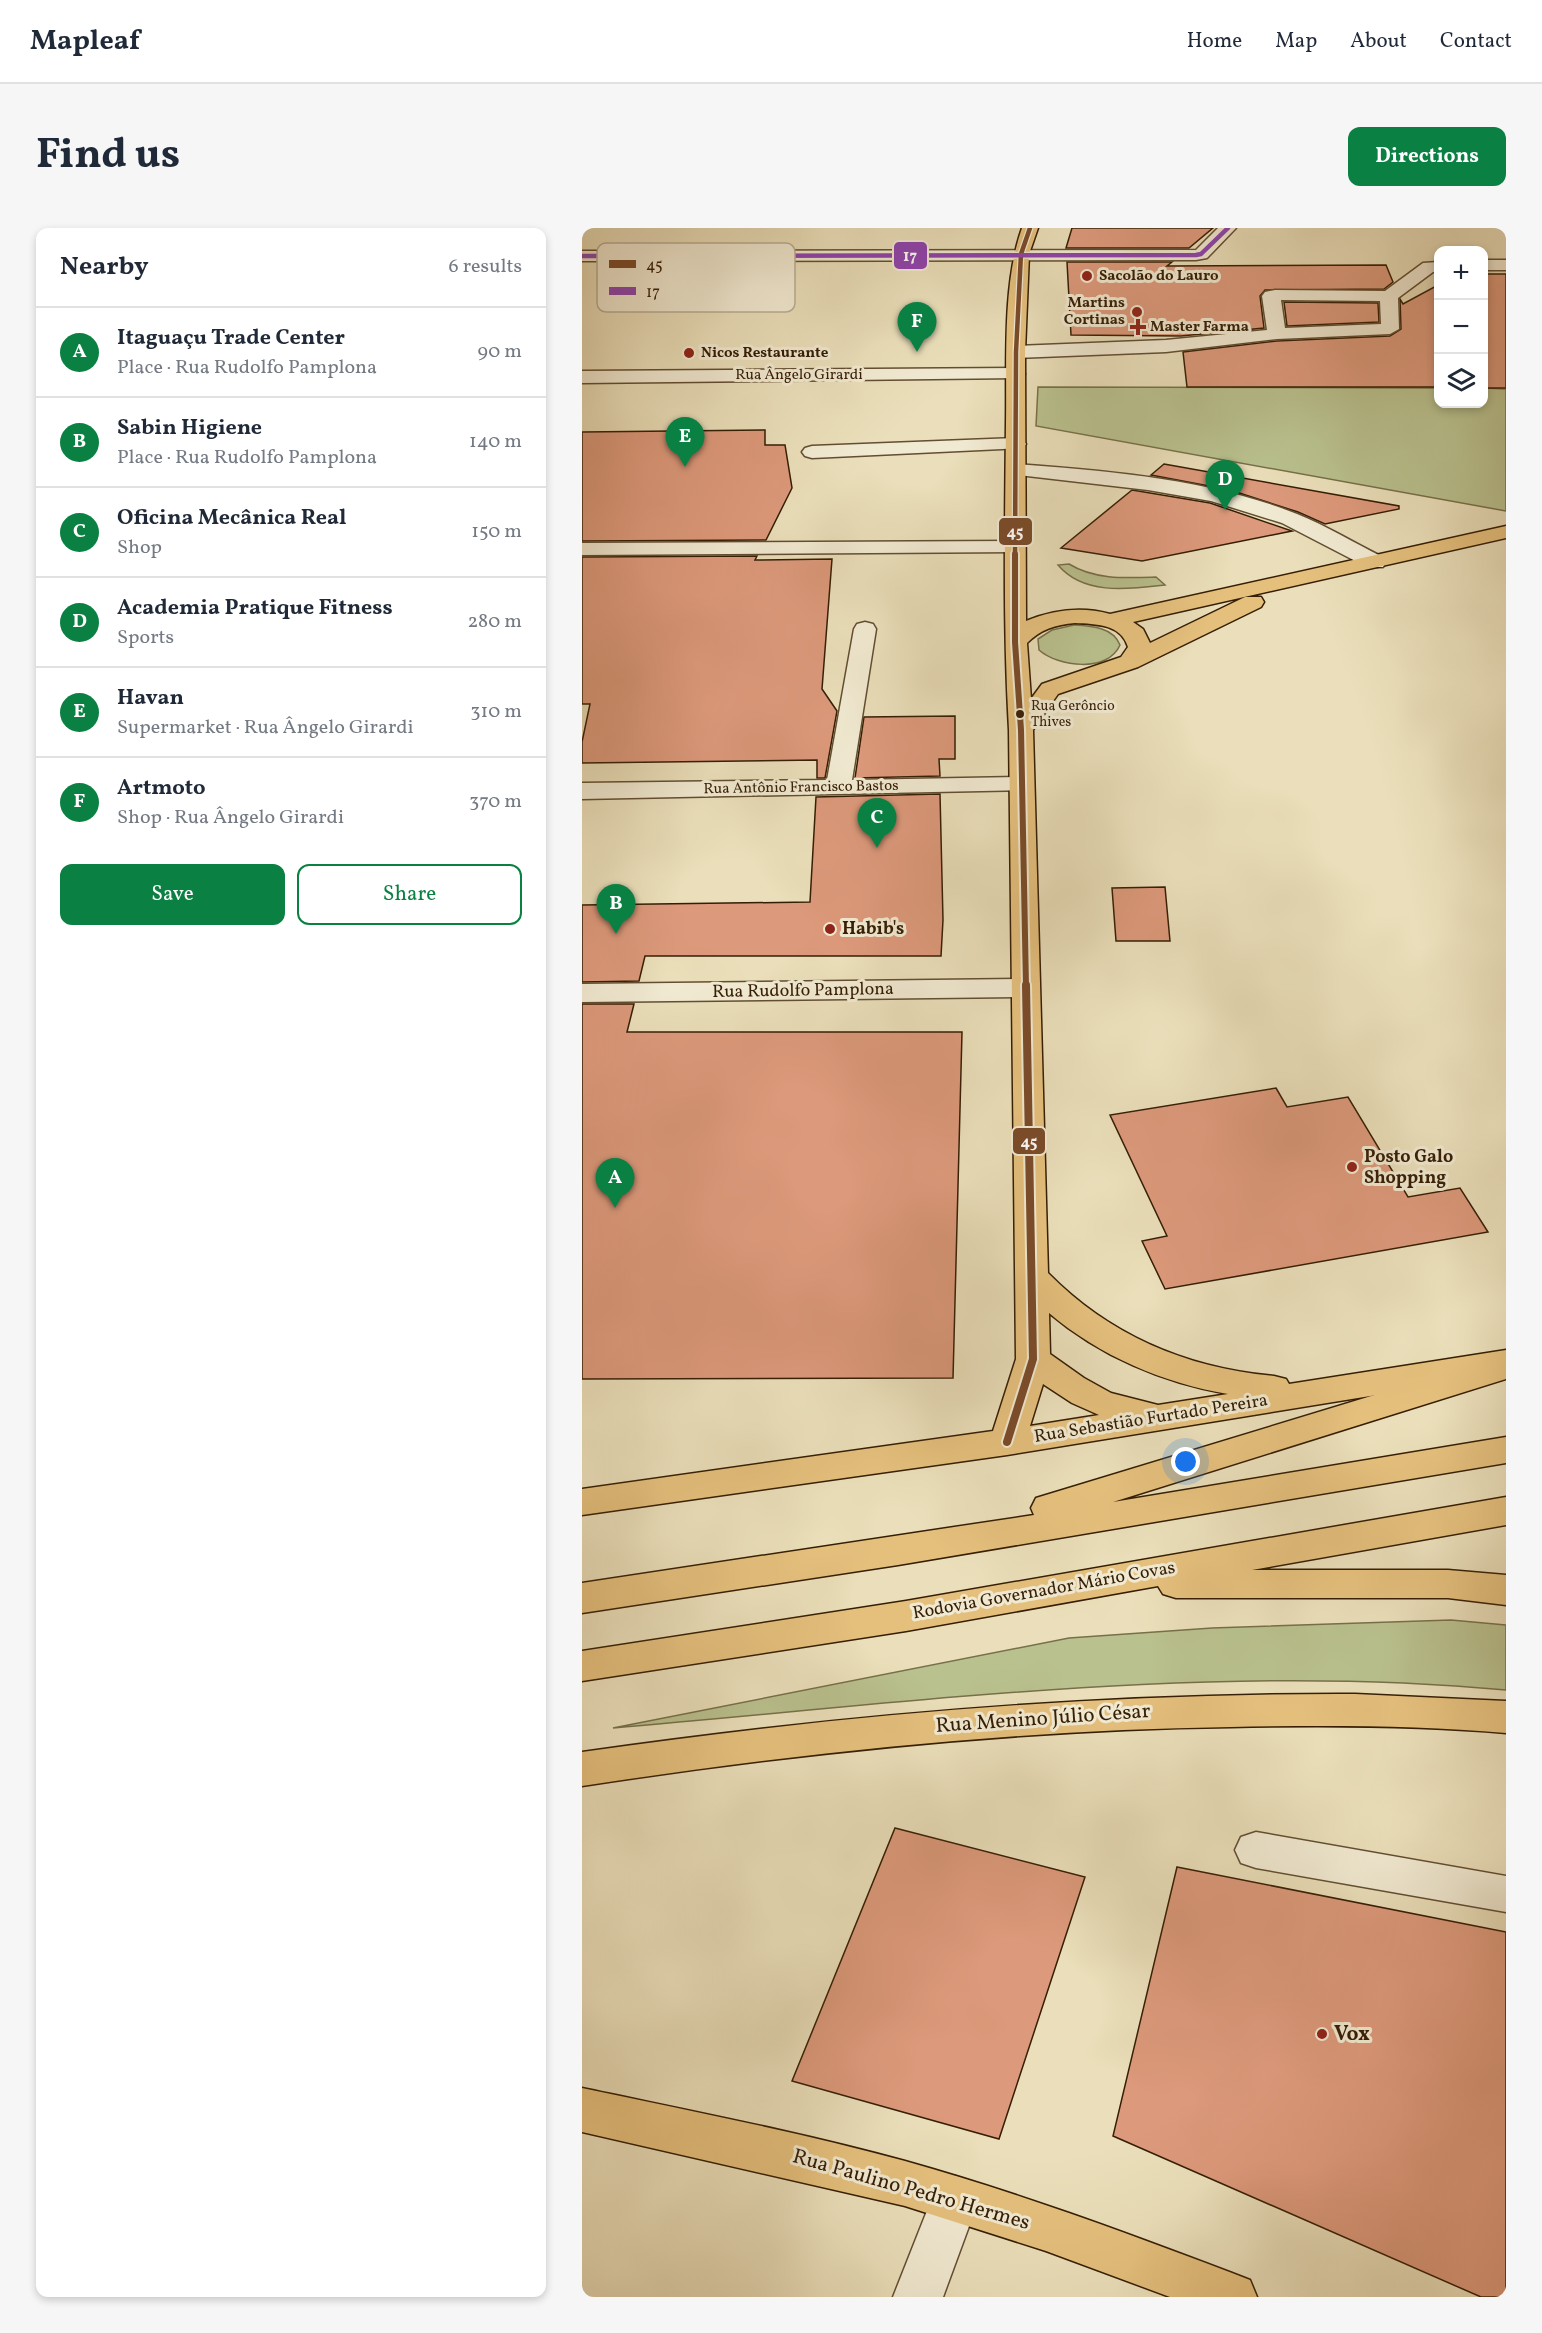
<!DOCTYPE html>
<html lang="en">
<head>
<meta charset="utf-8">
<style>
	:root { --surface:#fff; --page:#f6f6f7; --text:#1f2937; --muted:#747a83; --line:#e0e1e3; --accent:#0b8043 }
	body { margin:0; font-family:Vollkorn,serif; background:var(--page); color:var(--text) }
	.controls { position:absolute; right:18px; top:18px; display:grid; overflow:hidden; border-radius:12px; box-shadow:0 3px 9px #0003 }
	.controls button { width:54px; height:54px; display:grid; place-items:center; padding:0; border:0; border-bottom:2px solid var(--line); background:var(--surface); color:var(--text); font:30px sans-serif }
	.you { position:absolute; left:604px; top:1234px; width:21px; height:21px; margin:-15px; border:4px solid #fff; border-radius:50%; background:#1a73e8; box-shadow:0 0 0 9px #1a73e833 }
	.badge { display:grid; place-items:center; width:39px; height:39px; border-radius:50%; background:var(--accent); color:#fff; font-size:20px; font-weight:700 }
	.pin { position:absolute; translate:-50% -50px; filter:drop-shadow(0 2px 3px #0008) }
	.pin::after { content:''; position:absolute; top:32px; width:21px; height:18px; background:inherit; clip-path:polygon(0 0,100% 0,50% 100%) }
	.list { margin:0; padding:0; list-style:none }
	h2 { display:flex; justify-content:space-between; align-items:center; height:78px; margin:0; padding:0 24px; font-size:26px }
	h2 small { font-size:20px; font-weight:400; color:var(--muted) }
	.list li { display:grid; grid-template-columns:39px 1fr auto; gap:18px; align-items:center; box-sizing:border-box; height:90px; padding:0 24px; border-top:2px solid var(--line) }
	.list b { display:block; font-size:22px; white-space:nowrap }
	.list p { margin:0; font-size:20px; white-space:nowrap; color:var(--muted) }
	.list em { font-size:20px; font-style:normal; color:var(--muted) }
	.actions { display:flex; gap:12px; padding:18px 24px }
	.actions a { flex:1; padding:14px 0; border:2px solid var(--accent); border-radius:12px; text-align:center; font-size:21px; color:var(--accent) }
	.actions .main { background:var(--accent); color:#fff }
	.icon { flex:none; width:33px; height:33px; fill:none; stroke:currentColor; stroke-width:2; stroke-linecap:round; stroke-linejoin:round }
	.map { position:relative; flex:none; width:924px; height:2069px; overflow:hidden; border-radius:12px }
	header { display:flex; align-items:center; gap:36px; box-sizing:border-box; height:84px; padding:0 30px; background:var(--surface); border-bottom:2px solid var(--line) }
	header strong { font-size:28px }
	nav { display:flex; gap:33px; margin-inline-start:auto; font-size:21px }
	.intro { display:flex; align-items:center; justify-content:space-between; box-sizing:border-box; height:144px; padding:0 36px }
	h1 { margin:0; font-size:42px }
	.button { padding:15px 27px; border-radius:12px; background:var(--accent); color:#fff; font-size:21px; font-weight:700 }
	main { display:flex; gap:36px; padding:0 36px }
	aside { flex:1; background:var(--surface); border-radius:12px; box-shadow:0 3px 9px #0003 }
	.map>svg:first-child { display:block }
	.green { fill:#b9c18e; stroke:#77704a; stroke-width:1.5 }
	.building { fill:#dc997b; stroke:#351e05; stroke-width:1.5 }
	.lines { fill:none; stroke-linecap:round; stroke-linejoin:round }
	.minor-casing { stroke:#624e32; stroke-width:3 }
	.major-casing { stroke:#351e05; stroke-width:3 }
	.highway-casing { stroke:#351e05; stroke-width:3 }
	.minor { fill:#f1ead2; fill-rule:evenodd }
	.major { fill:#e5c07d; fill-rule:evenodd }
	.highway { fill:#e5c07d; fill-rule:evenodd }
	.bus-1-far2-casing { stroke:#f1ead2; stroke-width:7 }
	.bus-1-far1-casing { stroke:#f1ead2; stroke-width:10 }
	.bus-1-casing { stroke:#f1ead2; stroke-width:12 }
	.bus-2-casing { stroke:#f1ead2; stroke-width:7 }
	.bus-1-far2 { stroke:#7a4b2a; stroke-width:4.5 }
	.bus-1-far1 { stroke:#7a4b2a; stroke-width:6 }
	.bus-1 { stroke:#7a4b2a; stroke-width:8 }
	.bus-2 { stroke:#8e44ad; stroke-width:4.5 }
	.poi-dot { fill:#8f2418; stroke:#f1ead2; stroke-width:2 }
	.bus-dot { fill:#351e05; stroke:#f1ead2; stroke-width:2 }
	.labels { text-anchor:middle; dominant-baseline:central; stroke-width:6; stroke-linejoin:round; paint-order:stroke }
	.far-bus-label { font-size:14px; fill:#351e05; stroke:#f1ead2; text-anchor:start }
	.far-poi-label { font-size:15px; font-weight:bold; fill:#351e05; stroke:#f1ead2; text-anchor:start }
	.far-street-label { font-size:15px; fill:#351e05; stroke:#f1ead2 }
	.poi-label { font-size:18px; font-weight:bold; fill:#351e05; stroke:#f1ead2; text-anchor:start }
	.street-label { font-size:18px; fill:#351e05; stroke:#f1ead2 }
	.near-street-label { font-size:21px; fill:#351e05; stroke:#f1ead2 }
	.near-poi-label { font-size:21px; font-weight:bold; fill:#351e05; stroke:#f1ead2; text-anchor:start }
	.key { fill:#f1ead2; stroke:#b9ad94; stroke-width:1.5 }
	.key-label { font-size:16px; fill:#351e05 }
	.line-badge { stroke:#f1ead2; stroke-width:2 }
	.badge-label { font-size:16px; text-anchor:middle; font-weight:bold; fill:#fff }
</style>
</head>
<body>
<header>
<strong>Mapleaf</strong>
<nav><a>Home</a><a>Map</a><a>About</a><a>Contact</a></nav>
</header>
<div class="intro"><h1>Find us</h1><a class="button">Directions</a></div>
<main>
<aside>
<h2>Nearby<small>6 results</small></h2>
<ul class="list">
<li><span class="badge">A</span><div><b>Itaguaçu Trade Center</b><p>Place · Rua Rudolfo Pamplona</p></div><em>90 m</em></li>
<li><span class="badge">B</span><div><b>Sabin Higiene</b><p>Place · Rua Rudolfo Pamplona</p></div><em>140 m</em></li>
<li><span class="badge">C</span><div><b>Oficina Mecânica Real</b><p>Shop</p></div><em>150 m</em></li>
<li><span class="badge">D</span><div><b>Academia Pratique Fitness</b><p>Sports</p></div><em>280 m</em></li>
<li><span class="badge">E</span><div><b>Havan</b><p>Supermarket · Rua Ângelo Girardi</p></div><em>310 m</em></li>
<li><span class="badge">F</span><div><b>Artmoto</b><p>Shop · Rua Ângelo Girardi</p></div><em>370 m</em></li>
</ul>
<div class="actions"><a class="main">Save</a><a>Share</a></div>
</aside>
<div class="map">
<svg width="924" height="2069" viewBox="0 0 924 2069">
	<rect width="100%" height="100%" fill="#eadfba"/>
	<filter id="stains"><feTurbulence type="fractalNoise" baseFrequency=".00333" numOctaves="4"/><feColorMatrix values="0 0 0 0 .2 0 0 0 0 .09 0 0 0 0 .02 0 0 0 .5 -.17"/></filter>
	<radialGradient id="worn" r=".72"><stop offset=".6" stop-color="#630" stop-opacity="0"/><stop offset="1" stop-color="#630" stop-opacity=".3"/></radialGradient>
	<g class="green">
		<polygon points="456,159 856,160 856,176 902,176 902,160 924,161 924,283 454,198"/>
		<path d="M487,336C513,352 544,350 574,349L583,357C548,361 502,368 476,337Z"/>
		<path d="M492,397C509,398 531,399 538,417C526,445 476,439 457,422L456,411L470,402Z"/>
		<path d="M869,1392L924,1397V1462C627,1434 327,1475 31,1500L487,1410L630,1400Z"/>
	</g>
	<g class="building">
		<polygon points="490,0 631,0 607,20 484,20"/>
		<polygon points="485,34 590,34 585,38 804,37 811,54 802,61 683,62 678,68 682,100 599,108 489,107"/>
		<rect x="902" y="46" width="22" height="114"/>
		<polygon points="856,57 856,159 605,159 601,124 695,113 808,108 819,101 818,71 821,76"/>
		<polygon points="702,74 796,75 797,94 705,98"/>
		<polygon points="183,202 183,217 203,217 210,260 184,312 0,313 0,204"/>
		<polygon points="582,236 817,278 817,281 743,296 716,284 648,262 569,247"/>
		<polygon points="550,262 628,275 710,303 560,333 479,320"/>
		<polygon points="175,328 173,332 250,331 240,461 255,483 243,550 235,550 235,532 0,535 0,514 8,476 0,476 0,329"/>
		<polygon points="373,488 373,531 357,531 358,548 273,550 282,489"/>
		<polygon points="358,566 361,692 359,728 63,728 57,753 0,754 0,677 228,674 234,569"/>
		<polygon points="583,659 588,713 534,713 530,660"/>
		<polygon points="0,776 52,776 45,804 380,804 371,1150 0,1151"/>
		<polygon points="694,860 705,879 766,869 826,969 878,960 906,1004 583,1061 560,1013 585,1008 528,887"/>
		<polygon points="313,1600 503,1649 417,1911 210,1853"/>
		<polygon points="595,1639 924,1704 924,2069 899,2069 531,1908"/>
	</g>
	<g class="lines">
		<defs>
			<g id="minor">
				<polygon points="636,0 654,0 625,30 614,32 0,33 0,23 614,22"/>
				<rect x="902" y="32" width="22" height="10"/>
				<path d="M856,34V44H851L816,70L817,101L808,106L695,111L584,124L434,130L425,124L434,118L584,112L685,102L680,68L683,64L693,62L803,63L841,35ZM699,72L798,73L799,96L703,100Z"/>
				<polygon points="434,140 441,142 443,146 441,150 0,155 0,143"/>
				<polygon points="434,210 441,212 444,216 441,220 230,230 223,228 220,224 223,220 230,218"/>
				<path d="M434,236C528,243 627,251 715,286C745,298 772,315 801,329L804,334L801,339H785L700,295L629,273L566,262L427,246L424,242L427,238Z"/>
				<polygon points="432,313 440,314 443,319 440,324 0,327 0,315"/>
				<polygon points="283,394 291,396 294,401 270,552 439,549 448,552 452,557 448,562 0,571 0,555 245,552 272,401 275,396"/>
				<polygon points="443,751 453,754 457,760 453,766 443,769 0,774 0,756"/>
				<polygon points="674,1604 924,1648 924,1684 674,1640 659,1635 653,1622 659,1609"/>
				<polygon points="373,1948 390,1955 397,1971 361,2069 311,2069 356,1955"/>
			</g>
			<g id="major">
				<path d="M440,0H456L447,26L443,124L444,393C471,382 499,378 528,386L924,298V310L551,394L561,401L568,415L663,369H679L682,374L679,379L556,439L476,466L451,502L466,1045C528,1108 605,1140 692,1148L704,1151L707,1156L924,1122V1146L425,1227L0,1287V1261L411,1203L434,1131L427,502C421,400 423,298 424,195C425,135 420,56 440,0ZM493,395C514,396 539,396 546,419L539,429L460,456L449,471L445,415C459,401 473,397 493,395ZM467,1085C518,1128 581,1155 646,1166L576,1177L529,1165L502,1150L468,1126ZM461,1156L490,1175L517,1187L448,1198Z"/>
				<path d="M773,1466L924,1473V1505C833,1497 741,1497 649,1499C431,1502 215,1525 0,1558V1524C257,1487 513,1465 773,1466Z"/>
				<path d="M0,1860C108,1883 217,1904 323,1933C434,1964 542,2004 650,2045L668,2052L675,2069H588L464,2023L323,1978L0,1904Z"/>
			</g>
			<g id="highway">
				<polygon points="924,1127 924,1151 531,1274 924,1209 924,1235 316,1337 0,1385 0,1355 452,1287 449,1280 454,1270"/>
				<polygon points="924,1269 924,1297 670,1342 866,1342 924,1347 924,1377 866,1370 594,1370 581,1366 576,1358 324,1403 0,1453 0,1423 324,1373"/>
			</g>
		</defs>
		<use href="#minor" class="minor-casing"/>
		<use href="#major" class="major-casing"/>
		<use href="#highway" class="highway-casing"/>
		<use href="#minor" class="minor"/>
		<use href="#major" class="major"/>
		<use href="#highway" class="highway"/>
		<defs>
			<polyline id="bus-1-far2" points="433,328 434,124 439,26 448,0"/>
			<polyline id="bus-1-far1" points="433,326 433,414 439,502 444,758"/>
			<polyline id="bus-1" points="425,1214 451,1131 444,757"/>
			<polyline id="bus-2" points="0,28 614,27 619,26 646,0"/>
		</defs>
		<use href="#bus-1-far2" class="bus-1-far2-casing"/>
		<use href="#bus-1-far1" class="bus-1-far1-casing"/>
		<use href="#bus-1" class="bus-1-casing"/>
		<use href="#bus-2" class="bus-2-casing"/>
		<use href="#bus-1-far2" class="bus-1-far2"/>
		<use href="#bus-1-far1" class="bus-1-far1"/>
		<use href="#bus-1" class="bus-1"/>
		<use href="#bus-2" class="bus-2"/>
	</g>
	<g class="poi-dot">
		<circle cx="505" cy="48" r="6"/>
		<circle cx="555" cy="84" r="6"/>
		<path d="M553 90h6v6h6v6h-6v6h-6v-6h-6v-6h6z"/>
		<circle cx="107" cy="125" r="6"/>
		<circle cx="248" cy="701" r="6"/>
		<circle cx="770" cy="939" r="6"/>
		<circle cx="740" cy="1806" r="6"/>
	</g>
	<circle class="bus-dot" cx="438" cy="486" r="5"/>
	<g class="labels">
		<g class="far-bus-label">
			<text x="449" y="478">Rua Gerôncio<tspan x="449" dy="16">Thives</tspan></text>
		</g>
		<g class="far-poi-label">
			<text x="517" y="48">Sacolão do Lauro</text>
			<text x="543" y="75" text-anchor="end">Martins<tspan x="543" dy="17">Cortinas</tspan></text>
			<text x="568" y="99">Master Farma</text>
			<text x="119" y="125">Nicos Restaurante</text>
		</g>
		<g class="far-street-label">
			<text x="217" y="147">Rua Ângelo Girardi</text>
			<text transform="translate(219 560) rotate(-1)">Rua Antônio Francisco Bastos</text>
		</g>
		<g class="poi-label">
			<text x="260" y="701">Habib's</text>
			<text x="782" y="929">Posto Galo<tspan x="782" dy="21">Shopping</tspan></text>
		</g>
		<g class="street-label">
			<text transform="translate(221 763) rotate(-1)">Rua Rudolfo Pamplona</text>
			<text transform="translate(569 1191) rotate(-9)">Rua Sebastião Furtado Pereira</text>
			<text transform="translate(462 1363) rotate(-10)">Rodovia Governador Mário Covas</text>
		</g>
		<g class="near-street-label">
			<text transform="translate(461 1491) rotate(-4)">Rua Menino Júlio César</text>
			<text transform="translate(329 1962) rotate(16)">Rua Paulino Pedro Hermes</text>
		</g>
		<g class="near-poi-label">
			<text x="752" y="1806">Vox</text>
		</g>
	</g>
	<rect x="15" y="15" width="198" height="69" rx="9" class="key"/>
	<rect x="27" y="32" width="27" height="8" fill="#7a4b2a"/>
	<rect x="27" y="59" width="27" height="8" fill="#8e44ad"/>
	<g class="key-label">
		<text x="64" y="42">45</text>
		<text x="64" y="69">17</text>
	</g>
	<g class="line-badge">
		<rect x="311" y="13" width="35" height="29" rx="6" fill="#8e44ad"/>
		<rect x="416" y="289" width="35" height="29" rx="6" fill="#7a4b2a"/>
		<rect x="430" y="899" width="34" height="28" rx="6" fill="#7a4b2a"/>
	</g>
	<g class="badge-label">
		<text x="328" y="33">17</text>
		<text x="433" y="309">45</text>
		<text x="447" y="919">45</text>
	</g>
	<rect width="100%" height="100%" filter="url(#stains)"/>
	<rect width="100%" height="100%" fill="url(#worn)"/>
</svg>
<div class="controls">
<button>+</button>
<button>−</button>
<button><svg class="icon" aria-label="layers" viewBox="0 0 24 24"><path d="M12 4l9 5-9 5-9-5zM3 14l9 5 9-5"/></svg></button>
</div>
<div class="you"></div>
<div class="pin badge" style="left:33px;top:980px">A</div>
<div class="pin badge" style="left:34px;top:706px">B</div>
<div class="pin badge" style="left:295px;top:620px">C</div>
<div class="pin badge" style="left:643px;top:282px">D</div>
<div class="pin badge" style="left:103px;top:239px">E</div>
<div class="pin badge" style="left:335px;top:124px">F</div>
</div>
</main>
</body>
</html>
